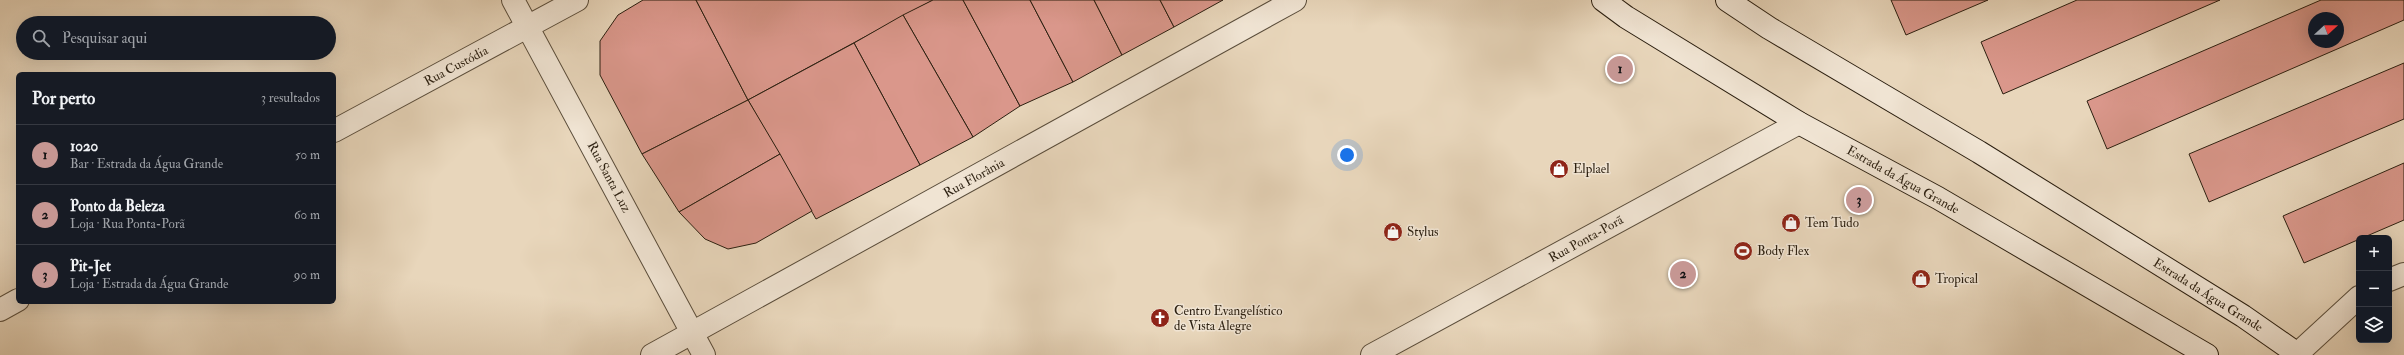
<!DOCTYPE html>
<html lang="pt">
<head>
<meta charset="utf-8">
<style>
	:root { --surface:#171b24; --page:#20242c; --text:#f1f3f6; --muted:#9ea1a6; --line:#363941; --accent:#c59692 }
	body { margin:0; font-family:"IM FELL Double Pica",serif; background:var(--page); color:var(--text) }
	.controls { position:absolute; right:12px; bottom:12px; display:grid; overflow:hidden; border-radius:6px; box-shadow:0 4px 16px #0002 }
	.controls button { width:36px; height:36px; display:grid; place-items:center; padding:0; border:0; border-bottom:1px solid var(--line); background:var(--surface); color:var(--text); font:20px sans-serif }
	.compass { position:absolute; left:2308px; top:12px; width:36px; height:36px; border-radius:50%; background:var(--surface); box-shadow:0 4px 16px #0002; rotate:69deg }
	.you { position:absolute; left:1347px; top:155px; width:14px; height:14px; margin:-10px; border:3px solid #fff; border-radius:50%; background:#1a73e8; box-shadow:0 0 0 6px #1a73e833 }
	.badge { display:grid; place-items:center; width:26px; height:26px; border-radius:50%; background:var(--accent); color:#111; font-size:13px; font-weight:700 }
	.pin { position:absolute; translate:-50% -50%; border:2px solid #fff; box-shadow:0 1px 4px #0006 }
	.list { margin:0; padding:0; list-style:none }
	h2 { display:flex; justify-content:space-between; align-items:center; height:52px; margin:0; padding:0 16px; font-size:17px }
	h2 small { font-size:13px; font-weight:400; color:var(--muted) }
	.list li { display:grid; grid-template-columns:26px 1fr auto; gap:12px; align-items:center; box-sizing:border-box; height:60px; padding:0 16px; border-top:1px solid var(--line) }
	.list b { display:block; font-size:15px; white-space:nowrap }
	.list p { margin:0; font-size:13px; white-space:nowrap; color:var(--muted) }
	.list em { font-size:13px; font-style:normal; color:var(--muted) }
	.icon { flex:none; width:22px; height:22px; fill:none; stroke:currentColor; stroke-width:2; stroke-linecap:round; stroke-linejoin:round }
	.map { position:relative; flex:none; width:2404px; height:355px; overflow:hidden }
	.search { position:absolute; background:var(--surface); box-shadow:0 4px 16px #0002; left:16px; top:16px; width:320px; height:44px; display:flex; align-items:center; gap:10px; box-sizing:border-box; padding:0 14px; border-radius:22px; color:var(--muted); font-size:15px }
	.panel { position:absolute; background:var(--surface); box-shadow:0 4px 16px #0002; left:16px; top:72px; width:320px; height:232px; border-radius:6px }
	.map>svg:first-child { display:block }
	.building { fill:#da978b; stroke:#2b1f10; fill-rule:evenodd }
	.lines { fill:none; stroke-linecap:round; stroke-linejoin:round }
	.minor-casing { stroke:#5a4d3b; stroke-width:24 }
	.secondary-casing { stroke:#2b1f10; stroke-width:24 }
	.minor { stroke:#f0e4d3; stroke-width:22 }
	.secondary { stroke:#f0e4d3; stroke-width:22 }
	.labels { text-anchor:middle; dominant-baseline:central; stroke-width:3; stroke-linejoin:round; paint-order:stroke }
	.street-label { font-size:13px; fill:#2b1f10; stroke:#f0e4d3 }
	.poi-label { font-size:13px; fill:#2b1f10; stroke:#f0e4d3; text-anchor:start }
</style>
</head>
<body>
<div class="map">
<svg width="2404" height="355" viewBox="0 0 2404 355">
	<rect width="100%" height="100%" fill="#e8d6bb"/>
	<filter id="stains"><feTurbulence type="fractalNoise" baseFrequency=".005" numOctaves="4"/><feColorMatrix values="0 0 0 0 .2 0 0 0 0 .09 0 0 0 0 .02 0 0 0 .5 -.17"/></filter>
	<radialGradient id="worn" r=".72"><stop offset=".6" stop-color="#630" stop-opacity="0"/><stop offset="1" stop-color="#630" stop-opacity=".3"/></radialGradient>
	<g class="building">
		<polygon points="643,0 696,0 748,100 642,154 600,75 600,41 618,15"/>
		<polygon points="696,0 933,0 748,100"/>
		<polygon points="933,0 963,0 1020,106 973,137 903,15"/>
		<polygon points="963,0 1030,0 1073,82 1020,106"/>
		<polygon points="1030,0 1094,0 1122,55 1073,82"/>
		<polygon points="1094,0 1160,0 1174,27 1122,55"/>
		<polygon points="1160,0 1223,0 1174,27"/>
		<polygon points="1891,0 1988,0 1906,35"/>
		<polygon points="2077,0 2220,0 2003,94 1981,42"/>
		<path d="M2321,0H2404V20L2107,149L2087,101ZM2314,18H2338V42H2314Z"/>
		<polygon points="903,15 973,137 920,165 854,43"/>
		<polygon points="854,43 920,165 816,219 748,100"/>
		<polygon points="2404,63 2404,119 2209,202 2189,154"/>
		<polygon points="748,100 780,154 679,212 642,154"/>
		<polygon points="780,154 812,211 756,243 728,249 705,239 679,212"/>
		<polygon points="2404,163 2404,220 2304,263 2283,216"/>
	</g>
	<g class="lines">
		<defs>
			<g id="minor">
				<polyline points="513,0 704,355"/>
				<polyline points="334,131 577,0"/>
				<polyline points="2389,280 2404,274"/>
				<polyline points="0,310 18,300"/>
				<polyline points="652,355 1295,0"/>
				<polyline points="1372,355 1799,123"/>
				<polyline points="2296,355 2359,297"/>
			</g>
			<g id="secondary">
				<polyline points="1603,0 1626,17 1799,123 1938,198 2207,355"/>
				<polyline points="1727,0 1769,28 1979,152 2243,316 2299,355"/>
			</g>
		</defs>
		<use href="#minor" class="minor-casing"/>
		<use href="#secondary" class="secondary-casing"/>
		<use href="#minor" class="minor"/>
		<use href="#secondary" class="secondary"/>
	</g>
	<defs>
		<symbol id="shop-disc" viewBox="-11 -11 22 22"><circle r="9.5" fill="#8f2418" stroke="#f0e4d3"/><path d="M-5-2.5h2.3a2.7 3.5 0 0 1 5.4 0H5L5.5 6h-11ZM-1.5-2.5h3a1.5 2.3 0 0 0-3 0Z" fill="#fff"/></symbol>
		<symbol id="stadium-disc" viewBox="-11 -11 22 22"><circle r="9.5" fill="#8f2418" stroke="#f0e4d3"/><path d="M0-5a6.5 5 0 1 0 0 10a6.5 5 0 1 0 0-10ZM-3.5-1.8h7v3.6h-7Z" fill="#fff"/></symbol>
		<symbol id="church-disc" viewBox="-11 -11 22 22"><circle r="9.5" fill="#8f2418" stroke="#f0e4d3"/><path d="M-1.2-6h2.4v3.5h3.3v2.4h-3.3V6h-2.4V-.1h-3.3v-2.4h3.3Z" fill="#fff"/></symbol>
	</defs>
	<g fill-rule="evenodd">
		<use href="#shop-disc" x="1548" y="158" width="22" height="22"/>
		<use href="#shop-disc" x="1780" y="212" width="22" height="22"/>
		<use href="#shop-disc" x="1382" y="221" width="22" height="22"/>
		<use href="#stadium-disc" x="1732" y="240" width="22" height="22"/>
		<use href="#shop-disc" x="1910" y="268" width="22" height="22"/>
		<use href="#church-disc" x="1149" y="307" width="22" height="22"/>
	</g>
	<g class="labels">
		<g class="street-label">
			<text transform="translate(456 66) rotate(-28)">Rua Custódia</text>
			<text transform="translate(609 177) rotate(62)">Rua Santa Luz</text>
			<text transform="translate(974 178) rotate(-29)">Rua Florânia</text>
			<text transform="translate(1903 180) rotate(29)">Estrada da Água Grande</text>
			<text transform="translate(1586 239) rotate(-29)">Rua Ponta-Porã</text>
			<text transform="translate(2208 295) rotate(32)">Estrada da Água Grande</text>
		</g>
		<g class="poi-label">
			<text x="1573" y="169">Elplael</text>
			<text x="1805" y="223">Tem Tudo</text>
			<text x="1407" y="232">Stylus</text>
			<text x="1757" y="251">Body Flex</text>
			<text x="1935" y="279">Tropical</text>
			<text x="1174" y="311">Centro Evangelístico<tspan x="1174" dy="15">de Vista Alegre</tspan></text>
		</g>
	</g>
	<rect width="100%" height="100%" filter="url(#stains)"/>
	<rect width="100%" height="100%" fill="url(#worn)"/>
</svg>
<div class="controls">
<button>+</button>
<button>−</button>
<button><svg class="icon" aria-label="layers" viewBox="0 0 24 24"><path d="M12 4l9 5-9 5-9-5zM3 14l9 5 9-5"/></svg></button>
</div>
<svg class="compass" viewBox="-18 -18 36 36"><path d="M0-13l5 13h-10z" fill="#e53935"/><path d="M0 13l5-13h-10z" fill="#9ea1a6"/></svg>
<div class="you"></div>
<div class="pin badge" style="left:1620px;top:69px">1</div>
<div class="pin badge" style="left:1683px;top:274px">2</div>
<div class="pin badge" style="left:1859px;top:200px">3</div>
<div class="search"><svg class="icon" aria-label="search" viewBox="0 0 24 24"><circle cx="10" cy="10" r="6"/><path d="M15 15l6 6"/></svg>Pesquisar aqui</div>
<section class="panel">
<h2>Por perto<small>3 resultados</small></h2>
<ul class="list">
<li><span class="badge">1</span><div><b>1020</b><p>Bar · Estrada da Água Grande</p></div><em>50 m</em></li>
<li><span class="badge">2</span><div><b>Ponto da Beleza</b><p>Loja · Rua Ponta-Porã</p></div><em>60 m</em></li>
<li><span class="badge">3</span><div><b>Pit-Jet</b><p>Loja · Estrada da Água Grande</p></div><em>90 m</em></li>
</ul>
</section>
</div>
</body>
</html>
